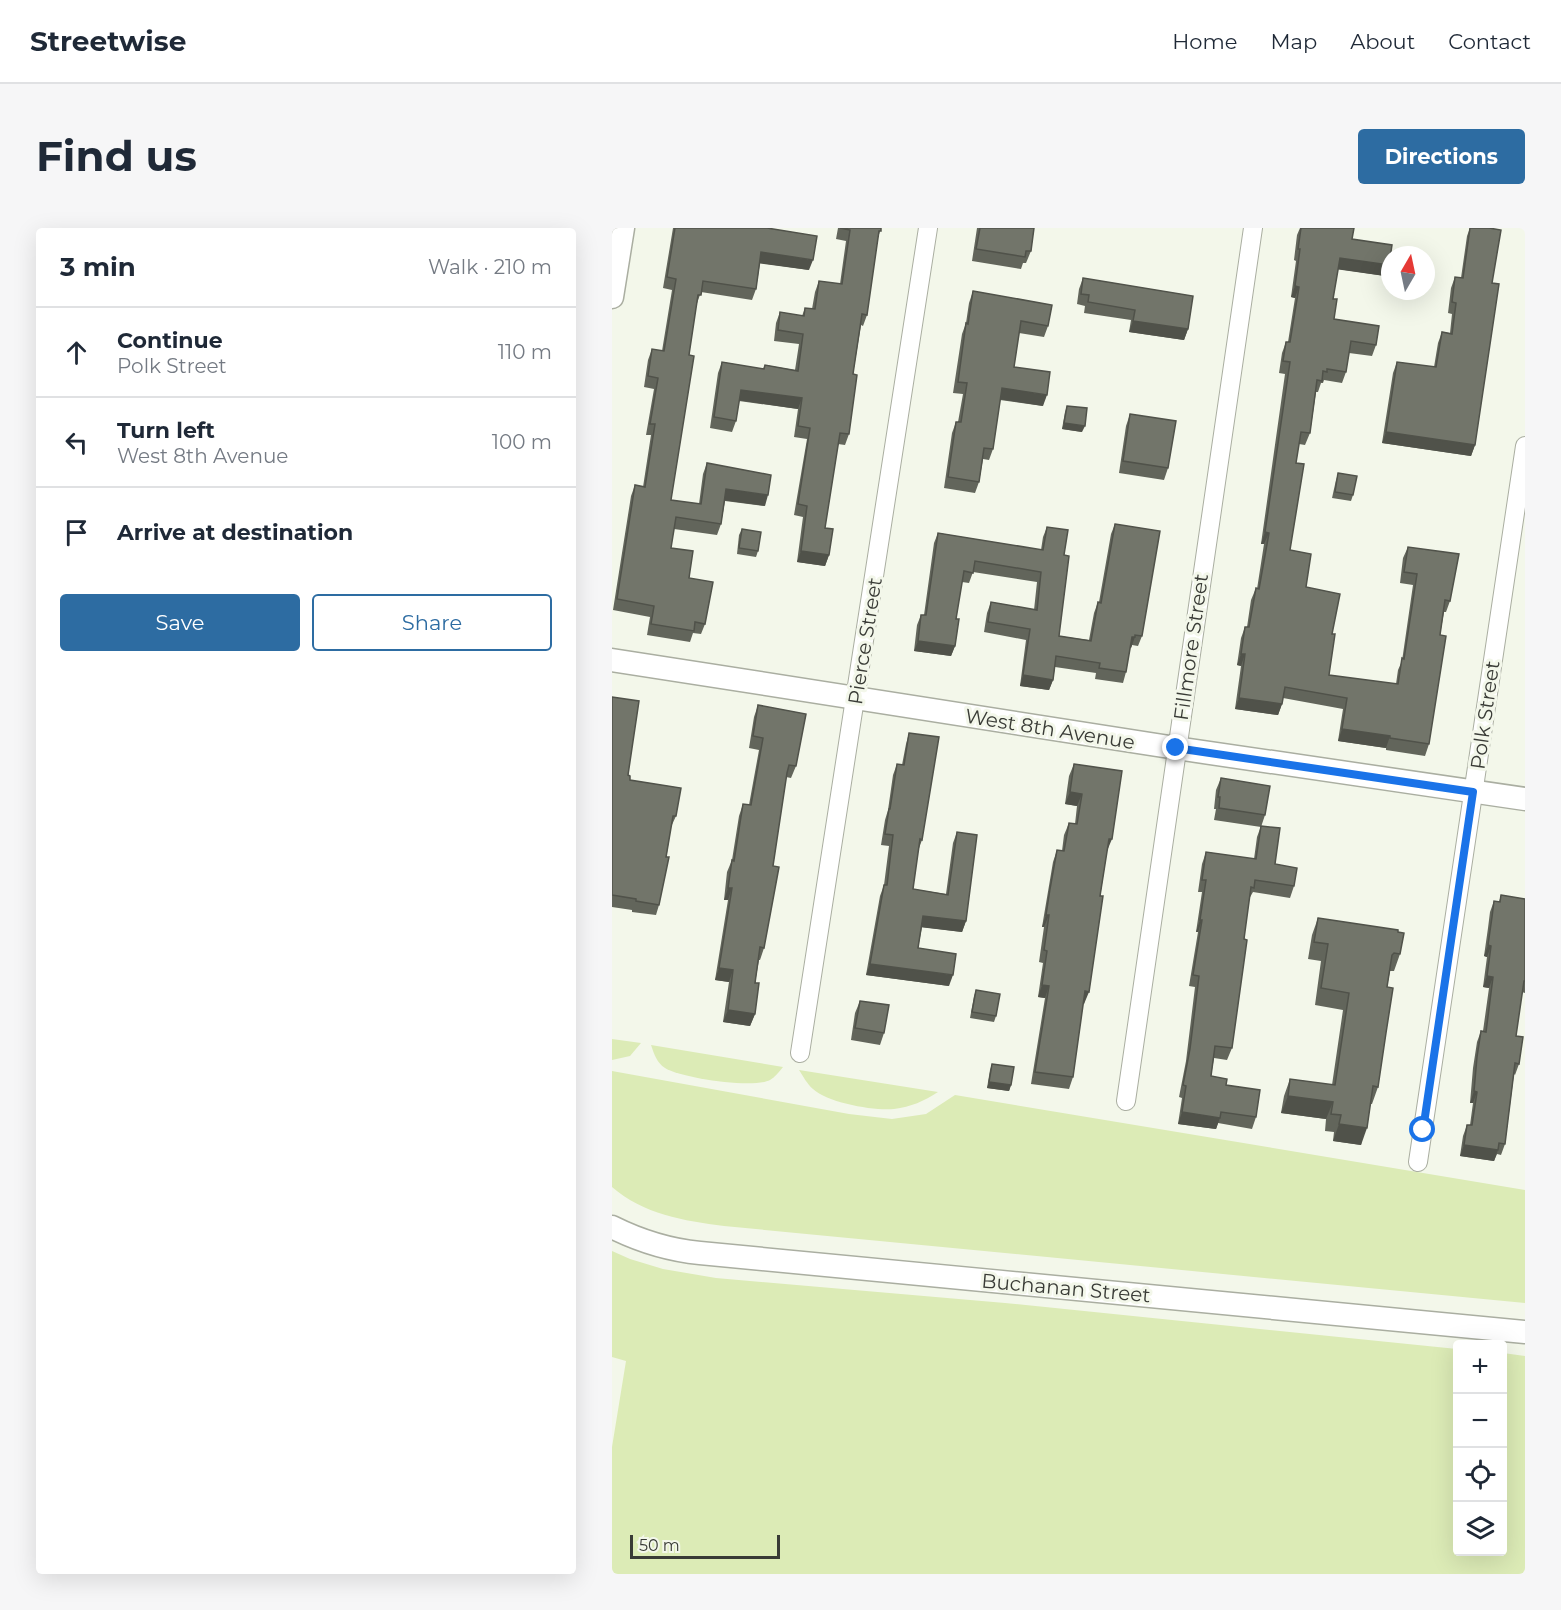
<!DOCTYPE html>
<html lang="en">
<head>
<meta charset="utf-8">
<style>
	:root { --surface:#fff; --page:#f6f6f7; --text:#1f2937; --muted:#747a83; --line:#e0e1e3; --accent:#2d6ca2 }
	body { margin:0; font-family:Montserrat,sans-serif; background:var(--page); color:var(--text) }
	.controls { position:absolute; right:18px; bottom:18px; display:grid; overflow:hidden; border-radius:6px; box-shadow:0 6px 24px #0002 }
	.controls button { width:54px; height:54px; display:grid; place-items:center; padding:0; border:0; border-bottom:2px solid var(--line); background:var(--surface); color:var(--text); font:30px sans-serif }
	.compass { position:absolute; left:769px; top:18px; width:54px; height:54px; border-radius:50%; background:var(--surface); box-shadow:0 6px 24px #0002; rotate:9deg }
	.scale { position:absolute; left:18px; bottom:15px; width:150px; box-sizing:border-box; padding-left:6px; border:3px solid #393b36; border-top:0; font-size:16px; line-height:21px; white-space:nowrap; color:#393b36; -webkit-text-stroke:4px #f3f7ea; paint-order:stroke }
	.stop { position:absolute; width:18px; height:18px; margin:-14px; border:4px solid #1a73e8; border-radius:50%; background:#fff }
	.stop.end { background:#1a73e8; border-color:#fff; box-shadow:0 2px 6px #0008 }
	.list { margin:0; padding:0; list-style:none }
	h2 { display:flex; justify-content:space-between; align-items:center; height:78px; margin:0; padding:0 24px; font-size:26px }
	h2 small { font-size:20px; font-weight:400; color:var(--muted) }
	.list li { display:grid; grid-template-columns:39px 1fr auto; gap:18px; align-items:center; box-sizing:border-box; height:90px; padding:0 24px; border-top:2px solid var(--line) }
	.list b { display:block; font-size:22px; white-space:nowrap }
	.list p { margin:0; font-size:20px; white-space:nowrap; color:var(--muted) }
	.list em { font-size:20px; font-style:normal; color:var(--muted) }
	.actions { display:flex; gap:12px; padding:18px 24px }
	.actions a { flex:1; padding:14px 0; border:2px solid var(--accent); border-radius:6px; text-align:center; font-size:21px; color:var(--accent) }
	.actions .main { background:var(--accent); color:#fff }
	.icon { flex:none; width:33px; height:33px; fill:none; stroke:currentColor; stroke-width:2; stroke-linecap:round; stroke-linejoin:round }
	.map { position:relative; flex:none; width:913px; height:1346px; overflow:hidden; border-radius:6px }
	header { display:flex; align-items:center; gap:36px; box-sizing:border-box; height:84px; padding:0 30px; background:var(--surface); border-bottom:2px solid var(--line) }
	header strong { font-size:28px }
	nav { display:flex; gap:33px; margin-inline-start:auto; font-size:21px }
	.intro { display:flex; align-items:center; justify-content:space-between; box-sizing:border-box; height:144px; padding:0 36px }
	h1 { margin:0; font-size:42px }
	.button { padding:15px 27px; border-radius:6px; background:var(--accent); color:#fff; font-size:21px; font-weight:700 }
	main { display:flex; gap:36px; padding:0 36px }
	aside { flex:1; background:var(--surface); border-radius:6px; box-shadow:0 6px 24px #0002 }
	.map>svg:first-child { display:block }
	.green { fill:#dcebb6 }
	.lines { fill:none; stroke-linecap:round; stroke-linejoin:round }
	.minor-casing { stroke:#aaaea1; stroke-width:20 }
	.tertiary-casing { stroke:#aaaea1; stroke-width:25 }
	.minor { stroke:#fff; stroke-width:18 }
	.tertiary { stroke:#fff; stroke-width:22 }
	.wall { fill:#62655b }
	.shaded-wall { fill:#50524a }
	.building { fill:#72756a; stroke:#50524a; stroke-width:1.5 }
	.route { stroke:#1a73e8; stroke-width:8 }
	.labels { text-anchor:middle; dominant-baseline:central; stroke-width:6; stroke-linejoin:round; paint-order:stroke }
	.street-label { font-size:20px; fill:#393b36; stroke:#f3f7ea }
</style>
</head>
<body>
<header>
<strong>Streetwise</strong>
<nav><a>Home</a><a>Map</a><a>About</a><a>Contact</a></nav>
</header>
<div class="intro"><h1>Find us</h1><a class="button">Directions</a></div>
<main>
<aside>
<h2>3 min<small>Walk · 210 m</small></h2>
<ul class="list">
<li><svg class="icon" aria-label="ahead" viewBox="0 0 24 24"><path d="M12 20V5M6 11l6-6 6 6"/></svg><div><b>Continue</b><p>Polk Street</p></div><em>110 m</em></li>
<li><svg class="icon" aria-label="left" viewBox="0 0 24 24"><path d="M17 20v-9H6M10 6l-5 5 5 5"/></svg><div><b>Turn left</b><p>West 8th Avenue</p></div><em>100 m</em></li>
<li><svg class="icon" aria-label="arrive" viewBox="0 0 24 24"><path d="M6 21V4h12l-3 4 3 4H6"/></svg><div><b>Arrive at destination</b></div></li>
</ul>
<div class="actions"><a class="main">Save</a><a>Share</a></div>
</aside>
<div class="map">
<svg width="913" height="1346" viewBox="0 0 913 1346">
	<rect width="100%" height="100%" fill="#f3f7ea"/>
	<g class="green">
		<polygon points="0,811 29,815 18,828 0,832"/>
		<path d="M39,817L171,839C167,844 163,849 158,852C141,861 69,850 53,840C45,835 42,826 39,817Z"/>
		<path d="M187,842L326,864C312,873 299,879 282,881C262,883 216,875 201,861C195,856 191,848 187,842Z"/>
		<path d="M0,843L237,886L280,891L314,886L343,867L913,962V1075L112,998C72,993 31,986 0,959Z"/>
		<polygon points="0,1023 18,1031 51,1041 104,1050 393,1075 845,1121 846,1324 891,1324 891,1125 913,1128 913,1346 0,1346 0,1219 14,1133 0,1129"/>
	</g>
	<g class="lines">
		<defs>
			<g id="minor">
				<polyline points="188,825 316,0"/>
				<polyline points="514,873 641,0"/>
				<polyline points="806,934 913,218"/>
			</g>
			<g id="tertiary">
				<polyline points="0,69 11,0"/>
				<polyline points="0,432 564,520 913,571"/>
				<path d="M0,999C28,1013 57,1022 88,1025L913,1104"/>
			</g>
		</defs>
		<use href="#minor" class="minor-casing"/>
		<use href="#tertiary" class="tertiary-casing"/>
		<use href="#minor" class="minor"/>
		<use href="#tertiary" class="tertiary"/>
	</g>
	<g class="wall">
		<polygon points="61,0 155,0 197,42 148,35 144,61 140,72 89,64 84,78 77,127 59,272 87,276 91,246 95,235 153,278 113,273 109,296 105,307 62,301 59,320 77,350 93,396 89,406 81,405 78,414 35,407 38,389 1,382 19,268 23,257 31,259 39,207 34,207 42,161 32,159 36,132 40,121 50,123 60,62 51,60"/>
		<polygon points="226,0 269,0 265,13 255,87 251,98 249,97 241,146 237,206 233,217 226,216 213,300 217,327 213,338 185,334 191,289 182,287 195,211 182,209 186,181 127,173 124,193 120,204 98,200 106,145 110,134 151,141 153,137 183,142 187,116 162,113 164,95 168,84 190,88 193,80 200,81 203,64 207,53 228,56 234,13 224,11"/>
		<polygon points="365,0 422,0 419,23 414,35 411,35 409,41 360,33"/>
		<polygon points="688,0 742,0 740,11 777,37 773,48 726,41 721,71 722,91 764,117 760,128 737,125 734,144 730,155 712,152 711,155 709,155 706,164 704,164 698,205 693,217 687,216 684,235 678,322 694,359 720,406 717,447 784,456 786,442 790,433 801,357 788,355 791,330 796,319 838,373 834,384 832,384 828,407 817,516 813,528 774,522 774,520 726,513 731,481 671,470 670,476 666,487 623,481 629,438 625,437 629,410 633,399 635,399 639,372 644,360 645,361 652,316 649,316 673,146 667,145 670,125 674,114 676,114 683,70 679,69 684,33 682,32 685,7"/>
		<polygon points="858,0 877,0 880,55 863,217 859,228 770,215 781,145 785,134 822,139 826,115 830,104 838,105 840,86 836,85 839,60 843,49 849,50 855,8"/>
		<polygon points="471,50 576,101 572,112 517,104 519,92 472,85 473,78 465,76 467,61"/>
		<polygon points="361,63 436,98 432,109 407,105 402,139 431,178 388,172 381,221 377,232 371,231 367,254 363,265 332,260 340,205 344,194 346,194 351,166 341,165 350,106 354,95 357,75"/>
		<polygon points="455,178 470,204 450,201 453,184"/>
		<polygon points="518,186 556,240 552,252 507,245 514,198"/>
		<polygon points="726,246 741,267 739,273 720,270 724,252"/>
		<polygon points="503,296 530,408 526,418 520,417 519,420 518,420 514,444 511,455 483,451 484,445 443,439 441,452 437,462 408,458 414,412 372,404 375,385 379,374 422,382 425,354 361,344 357,355 350,354 344,391 343,418 339,428 302,423 305,397 309,387 312,387 322,315 326,305 429,322 431,309 435,299 452,327 447,408 477,412 482,385 486,374 487,374 499,306"/>
		<polygon points="130,301 146,323 144,329 125,326 127,307"/>
		<polygon points="0,469 16,547 18,552 64,588 59,599 47,677 44,687 20,684 20,682 0,679"/>
		<polygon points="146,477 184,538 179,550 174,549 161,638 152,720 148,732 147,732 143,755 143,786 138,798 111,794 117,754 103,752 116,672 112,672 115,644 120,632 127,588 131,576 137,577 147,522 137,520 142,489"/>
		<polygon points="297,505 310,612 306,623 301,661 334,666 341,615 345,604 354,693 350,704 310,699 306,720 337,758 254,747 268,668 272,657 277,618 269,617 273,592 276,582 281,547 285,536 290,537 294,516"/>
		<polygon points="462,536 495,623 472,776 471,776 461,849 457,861 419,856 433,770 426,769 431,735 427,734 432,699 430,699 441,634 445,622 450,623 452,607 457,595 463,596 465,578 453,576 457,548"/>
		<polygon points="609,550 653,587 649,599 602,592 604,581 602,581 604,562"/>
		<polygon points="649,598 663,636 682,658 678,670 641,664 637,671 632,711 620,820 615,832 602,830 599,848 614,857 644,889 640,901 606,895 604,901 566,896 570,870 567,869 574,833 583,759 577,758 586,704 584,704 590,664 586,664 590,636 594,624 642,631 645,609"/>
		<polygon points="889,667 913,671 913,765 910,764 904,808 907,836 903,847 902,846 893,916 889,927 885,926 882,933 848,928 851,908 855,897 858,897 861,875 858,875 861,840 865,814 869,803 871,803 877,760 871,759 875,729 872,728 876,700 878,684 882,673 887,674"/>
		<polygon points="706,690 788,726 782,743 778,743 775,759 766,859 760,876 758,876 749,917 721,913 722,904 713,903 714,891 669,885 672,868 678,851 720,857 731,782 703,777 709,733 696,731 700,707"/>
		<polygon points="364,762 384,788 382,794 358,790 362,768"/>
		<polygon points="248,773 272,805 268,817 239,812 243,785"/>
		<polygon points="380,836 399,857 397,863 375,860 378,842"/>
	</g>
	<g class="shaded-wall">
		<polygon points="149,24 201,32 197,42 145,35"/>
		<polygon points="728,30 777,37 773,48 723,41"/>
		<polygon points="683,58 687,59 683,70 679,69"/>
		<polygon points="521,93 576,101 572,112 517,104"/>
		<polygon points="390,160 435,167 431,178 386,171"/>
		<polygon points="129,162 190,170 186,181 125,172"/>
		<polygon points="452,195 473,198 470,204 450,201"/>
		<polygon points="774,204 863,217 859,228 770,215"/>
		<polygon points="114,261 156,267 153,278 110,272"/>
		<polygon points="653,304 657,305 652,316 649,316"/>
		<polygon points="189,323 217,327 213,338 185,334"/>
		<polygon points="520,409 523,409 519,420 516,419"/>
		<polygon points="306,413 343,418 339,428 302,423"/>
		<polygon points="629,426 633,426 629,438 625,437"/>
		<polygon points="411,447 441,452 437,462 408,458"/>
		<polygon points="627,470 670,476 666,487 623,481"/>
		<polygon points="730,501 778,508 774,520 726,513"/>
		<polygon points="458,564 470,566 465,578 453,576"/>
		<polygon points="497,611 500,611 495,623"/>
		<polygon points="116,660 120,660 116,672 112,672"/>
		<polygon points="434,687 437,687 432,699 430,699"/>
		<polygon points="311,688 354,693 350,704 307,699"/>
		<polygon points="588,692 590,692 586,704 584,704"/>
		<polygon points="876,717 879,718 875,729 872,728"/>
		<polygon points="258,736 341,747 337,758 254,747"/>
		<polygon points="107,740 121,742 117,754 103,752"/>
		<polygon points="875,748 881,749 877,760 871,759"/>
		<polygon points="430,757 437,758 433,770 426,769"/>
		<polygon points="473,763 477,764 472,776 468,775"/>
		<polygon points="116,782 143,786 138,798 111,794"/>
		<polygon points="377,854 399,857 397,863 375,860"/>
		<polygon points="862,863 865,864 861,875 858,875"/>
		<polygon points="676,868 721,874 714,891 669,885"/>
		<polygon points="570,884 608,890 604,901 566,896"/>
		<polygon points="727,896 755,900 749,917 721,913"/>
		<polygon points="852,917 886,922 882,933 848,928"/>
	</g>
	<g class="building">
		<polygon points="63,0 155,0 205,8 201,32 149,24 144,61 91,53 89,67 86,67 77,127 82,128 59,272 89,276 95,235 159,247 156,267 114,261 109,296 64,289 59,320 81,323 77,350 101,354 93,396 83,394 82,403 39,396 42,378 5,371 23,257 33,259 43,196 38,196 46,150 36,148 40,121 52,123 64,51 55,49"/>
		<polygon points="228,0 269,0 269,3 267,3 255,87 250,86 241,146 245,147 237,206 228,205 213,300 221,301 217,327 189,323 195,278 186,276 198,200 186,198 190,170 129,162 124,193 102,189 110,134 152,141 153,137 186,143 191,106 166,102 168,84 192,88 193,80 203,81 207,53 230,56 238,2"/>
		<polygon points="368,0 422,0 419,23 414,23 413,29 364,21"/>
		<polygon points="689,0 742,0 740,11 780,17 777,37 728,30 721,71 725,71 722,91 767,98 764,117 739,113 734,144 715,141 715,144 711,143 710,153 705,152 698,205 689,204 684,235 692,236 678,322 699,326 694,359 728,366 720,406 723,406 717,447 786,456 790,430 792,431 805,346 792,344 796,319 847,326 838,373 833,372 828,407 834,408 817,516 778,510 778,508 730,501 735,470 673,459 670,476 627,470 633,426 629,426 633,399 637,399 644,360 647,361 657,305 653,304 678,134 671,133 674,114 678,114 687,59 683,58 688,21 686,21"/>
		<polygon points="858,0 877,0 889,2 880,55 887,56 863,217 774,204 785,134 824,139 830,104 840,106 844,75 840,74 843,49 851,50"/>
		<polygon points="471,50 581,68 576,101 521,93 523,82 476,74 477,67 469,66"/>
		<polygon points="361,63 440,77 436,98 409,93 402,139 438,144 435,167 390,160 381,221 372,220 367,254 336,249 344,194 349,194 355,155 346,154 354,95 356,96"/>
		<polygon points="455,178 475,180 473,198 452,195"/>
		<polygon points="518,186 564,193 556,240 511,233"/>
		<polygon points="726,245 745,248 741,267 723,264"/>
		<polygon points="503,296 548,303 530,408 523,407 523,409 520,409 514,444 487,440 488,435 444,428 441,452 411,447 418,401 376,394 379,374 425,382 429,344 363,333 361,345 352,343 344,391 347,391 343,418 306,413 309,387 314,387 326,305 431,322 435,299 456,302 452,327 457,328 447,408 479,413 486,374 489,375"/>
		<polygon points="130,301 149,304 146,323 127,320"/>
		<polygon points="0,469 27,473 16,547 18,548 18,552 69,560 64,588 61,588 54,629 57,629 47,677 24,673 24,671 0,667"/>
		<polygon points="146,477 194,486 184,538 177,537 175,545 161,638 167,639 152,720 148,719 143,755 147,755 143,786 116,782 121,742 107,740 120,660 116,660 120,632 122,633 131,576 139,577 151,510 141,508"/>
		<polygon points="297,505 327,509 310,612 308,611 301,661 336,667 345,604 365,607 354,693 311,688 306,720 344,726 341,747 258,736 272,657 275,657 281,607 273,606 277,581 278,581 285,536 292,537"/>
		<polygon points="462,536 510,543 500,611 497,611 488,668 491,668 477,764 473,763 461,849 423,844 437,758 430,757 435,723 432,722 437,687 434,687 438,661 445,622 452,623 457,595 465,596 470,566 458,564"/>
		<polygon points="609,550 658,558 653,587 607,580 608,569 606,569"/>
		<polygon points="649,598 668,600 663,636 685,640 682,658 643,652 642,660 639,659 632,711 635,712 620,820 603,818 599,848 615,851 614,857 648,862 644,889 609,884 608,890 570,884 574,858 571,857 578,821 587,748 581,747 590,692 588,692 594,652 590,652 594,624 644,631"/>
		<polygon points="889,667 913,671 913,753 912,753 904,808 911,809 907,836 903,835 893,916 887,915 886,922 852,917 855,897 860,897 865,864 862,863 865,829 869,803 874,804 881,749 875,748 879,718 876,717 880,689 882,673 888,674"/>
		<polygon points="706,690 786,702 786,704 792,705 788,726 782,725 780,727 775,759 781,760 774,805 766,859 761,858 755,900 727,896 729,887 719,886 721,874 676,868 678,851 723,857 737,765 709,760 716,716 702,714"/>
		<polygon points="364,762 388,766 384,788 360,784"/>
		<polygon points="248,773 277,777 272,805 243,800"/>
		<polygon points="380,836 402,839 399,857 377,854"/>
	</g>
	<g class="lines">
		<polyline class="route" points="564,520 861,564 811,902"/>
	</g>
	<g class="labels">
		<g class="street-label">
			<text transform="translate(253 413) rotate(-81)">Pierce Street</text>
			<text transform="translate(579 419) rotate(-82)">Fillmore Street</text>
			<text transform="translate(873 487) rotate(-82)">Polk Street</text>
			<text transform="translate(438 501) rotate(9)">West 8th Avenue</text>
			<text transform="translate(454 1060) rotate(5)">Buchanan Street</text>
		</g>
	</g>
</svg>
<div class="controls">
<button>+</button>
<button>−</button>
<button><svg class="icon" aria-label="locate" viewBox="0 0 24 24"><circle cx="12" cy="12" r="6"/><path d="M12 2v4M12 18v4M2 12h4M18 12h4"/></svg></button>
<button><svg class="icon" aria-label="layers" viewBox="0 0 24 24"><path d="M12 4l9 5-9 5-9-5zM3 14l9 5 9-5"/></svg></button>
</div>
<svg class="compass" viewBox="-18 -18 36 36"><path d="M0-13l5 13h-10z" fill="#e53935"/><path d="M0 13l5-13h-10z" fill="#747a83"/></svg>
<div class="scale">50 m</div>
<div class="stop" style="left:811px;top:902px"></div>
<div class="stop end" style="left:564px;top:520px"></div>
</div>
</main>
</body>
</html>
